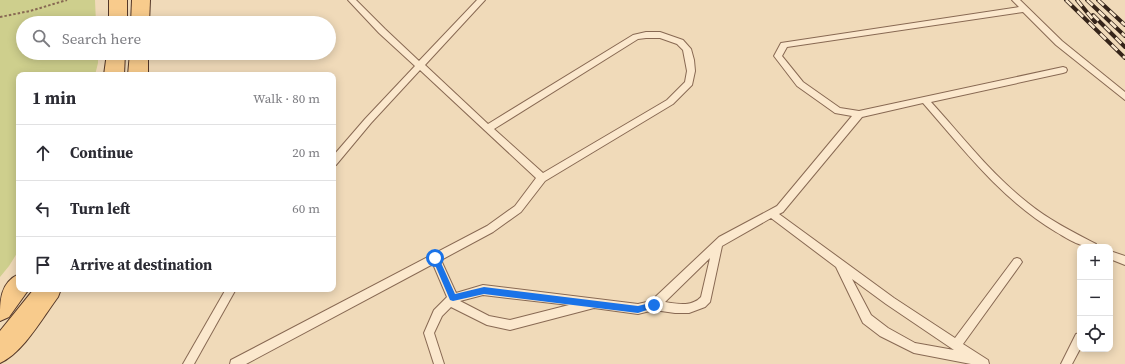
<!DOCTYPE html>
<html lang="en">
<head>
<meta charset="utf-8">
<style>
	:root { --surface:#fff; --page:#f7f7f7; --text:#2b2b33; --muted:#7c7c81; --line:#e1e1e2 }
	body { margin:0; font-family:"Source Serif 4",serif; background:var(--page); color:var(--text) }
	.controls { position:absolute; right:12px; bottom:12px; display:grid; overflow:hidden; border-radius:8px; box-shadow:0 2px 10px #0003 }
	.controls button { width:36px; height:36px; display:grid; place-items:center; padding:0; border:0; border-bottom:1px solid var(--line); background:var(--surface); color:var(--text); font:20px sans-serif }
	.stop { position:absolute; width:12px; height:12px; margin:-9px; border:3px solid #1a73e8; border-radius:50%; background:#fff }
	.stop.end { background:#1a73e8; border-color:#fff; box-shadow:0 1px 4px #0008 }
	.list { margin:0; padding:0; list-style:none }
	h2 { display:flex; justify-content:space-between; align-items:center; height:52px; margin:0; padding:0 16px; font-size:17px }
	h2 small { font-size:13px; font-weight:400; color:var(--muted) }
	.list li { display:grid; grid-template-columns:26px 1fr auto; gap:12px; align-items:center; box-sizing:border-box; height:56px; padding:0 16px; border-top:1px solid var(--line) }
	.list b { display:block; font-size:15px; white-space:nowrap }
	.list em { font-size:13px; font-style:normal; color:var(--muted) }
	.icon { flex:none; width:22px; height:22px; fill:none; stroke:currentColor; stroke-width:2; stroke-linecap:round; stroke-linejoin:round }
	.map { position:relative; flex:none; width:1125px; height:364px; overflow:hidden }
	.search { position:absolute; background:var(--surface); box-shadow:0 2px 10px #0003; left:16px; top:16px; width:320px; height:44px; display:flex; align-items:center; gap:10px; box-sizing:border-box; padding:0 14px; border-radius:22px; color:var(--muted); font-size:15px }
	.panel { position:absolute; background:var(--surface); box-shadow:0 2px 10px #0003; left:16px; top:72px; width:320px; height:220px; border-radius:8px }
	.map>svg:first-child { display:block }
	.green { fill:#cecf8d }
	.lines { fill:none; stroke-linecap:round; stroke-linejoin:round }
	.lane-casing { stroke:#886953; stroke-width:2 }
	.primary-casing { stroke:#553828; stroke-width:2 }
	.path { stroke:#886953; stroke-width:2; stroke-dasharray:2.5 2; stroke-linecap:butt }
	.lane { fill:#fbe8cd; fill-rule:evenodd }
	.primary { fill:#f8cb8c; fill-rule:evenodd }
	.rail-casing { stroke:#352419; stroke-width:4 }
	.rail { stroke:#f8e5c9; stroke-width:2.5; stroke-dasharray:8; stroke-linecap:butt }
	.route { fill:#1a73e8 }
</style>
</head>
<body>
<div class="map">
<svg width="1125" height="364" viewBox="0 0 1125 364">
	<rect width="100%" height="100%" fill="#f0dab9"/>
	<polygon class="green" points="0,0 95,0 96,23 23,23 23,53 98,53 98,63 95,75 19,75 19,250 9,266 0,277"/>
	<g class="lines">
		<defs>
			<g id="lane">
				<path d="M348,0H356L385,29L419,61L477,0H485L425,65L488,124L633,35L646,32H660L683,40L691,49L694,60L695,71L692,85L673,104L545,181L521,212L493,232L441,260L456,293L483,285L638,304L651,301L719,237L777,206L852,116L835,113L797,86L774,56L781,43L1019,7L1012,0H1020L1062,41L1125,92V100L1056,45L1023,12L787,47L782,56L803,82L840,108L859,111L1063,67L1066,68L1067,70L1066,72L1063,73L931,102C962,136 991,174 1028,203C1049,220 1073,232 1096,244L1098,247C1079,247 1072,241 1056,232C1002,200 964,150 923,103L862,117L783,212L779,214L894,298L955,338L1014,259L1017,258L1020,259L1022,262L1020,265L963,344L988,360L989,364H971L914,353L880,336L863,323L836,267L771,218L722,246L710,302L705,307L689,313H675L654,310L638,314L594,308L510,330L487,325L451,307L442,316L434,333L444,364H434L424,333L434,310L447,297L433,264L246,364H230L231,360L487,226L515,206L536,178L420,70L371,123L336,165L333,166V156L365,119L415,66L379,33ZM646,38H660L677,44L683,50L687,71L685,82L667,100L543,173L494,129L638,39ZM710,258L701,297C692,307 678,304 665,302ZM852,279L886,304L954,350L915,343L888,328L871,315ZM483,295L569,305L510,320L489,316L460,301Z"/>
				<polygon points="1110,251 1125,256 1125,265 1110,259"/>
				<polygon points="226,289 236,289 194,364 183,364"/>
				<polygon points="1080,333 1080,349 1072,364 1061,364 1076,334"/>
			</g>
			<g id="primary">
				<rect x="109" y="0" width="18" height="23"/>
				<polygon points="132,0 150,0 149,23 131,23"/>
				<polygon points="107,53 125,53 124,75 104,75"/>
				<polygon points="130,53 148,53 148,75 128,75"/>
				<path d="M19,274V289H29L9,317L0,321C0,300 0,283 19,274Z"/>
				<path d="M34,289H61L58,297C43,317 23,353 0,363V331Z"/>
			</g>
		</defs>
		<use href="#lane" class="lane-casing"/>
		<use href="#primary" class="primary-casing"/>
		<polyline class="path" points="0,17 30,11 67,0"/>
		<use href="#lane" class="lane"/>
		<use href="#primary" class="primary"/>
		<defs>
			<g id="rail">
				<polyline points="1066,0 1125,58"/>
				<polyline points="1077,0 1095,22"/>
				<polyline points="1087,0 1125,36"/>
				<polyline points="1098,0 1125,25"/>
				<polyline points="1093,15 1125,47"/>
			</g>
		</defs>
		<use href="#rail" class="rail-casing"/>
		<use href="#rail" class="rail"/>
	</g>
	<polygon class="route" points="435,255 438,256 455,294 484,287 638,306 654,302 657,305 656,307 638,313 484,294 453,301 450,300 432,258"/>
</svg>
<div class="controls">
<button>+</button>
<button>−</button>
<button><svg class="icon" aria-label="locate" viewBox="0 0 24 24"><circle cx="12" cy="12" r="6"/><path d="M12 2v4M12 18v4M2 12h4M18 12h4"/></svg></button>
</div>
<div class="stop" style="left:435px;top:258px"></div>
<div class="stop end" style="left:654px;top:305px"></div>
<div class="search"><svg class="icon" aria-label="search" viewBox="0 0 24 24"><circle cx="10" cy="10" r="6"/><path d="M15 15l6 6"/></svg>Search here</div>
<section class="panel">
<h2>1 min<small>Walk · 80 m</small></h2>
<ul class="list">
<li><svg class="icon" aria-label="ahead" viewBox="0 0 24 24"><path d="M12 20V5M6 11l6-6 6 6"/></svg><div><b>Continue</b></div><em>20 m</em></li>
<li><svg class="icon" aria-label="left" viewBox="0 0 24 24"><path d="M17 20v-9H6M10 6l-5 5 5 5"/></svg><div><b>Turn left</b></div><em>60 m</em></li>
<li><svg class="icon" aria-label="arrive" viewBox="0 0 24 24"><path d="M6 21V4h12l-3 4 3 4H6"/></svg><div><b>Arrive at destination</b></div></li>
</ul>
</section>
</div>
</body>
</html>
